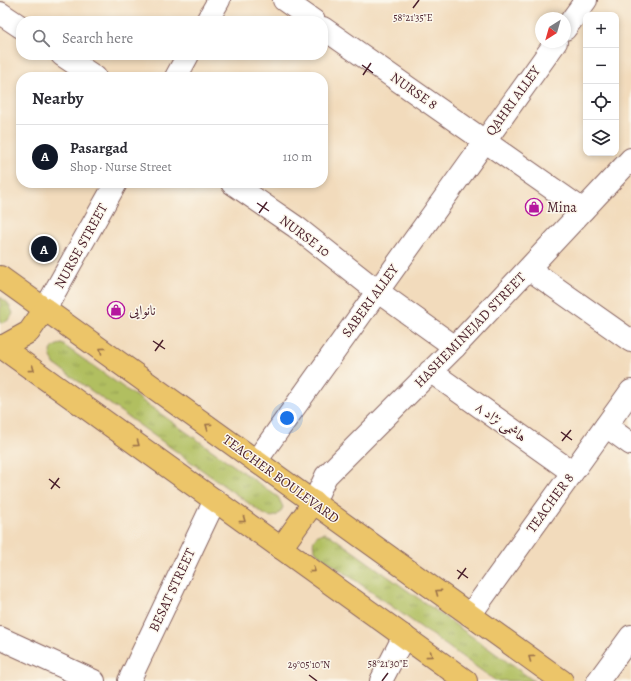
<!DOCTYPE html>
<html lang="en">
<head>
<meta charset="utf-8">
<style>
	:root { --surface:#fff; --page:#f2f2f3; --text:#2b2b33; --muted:#7c7c81; --line:#e1e1e2; --accent:#111827 }
	body { margin:0; font-family:Alegreya,Amiri,serif; background:var(--page); color:var(--text) }
	.controls { position:absolute; right:12px; top:12px; display:grid; overflow:hidden; border-radius:8px; box-shadow:0 2px 6px #0003 }
	.controls button { width:36px; height:36px; display:grid; place-items:center; padding:0; border:0; border-bottom:1px solid var(--line); background:var(--surface); color:var(--text); font:20px sans-serif }
	.compass { position:absolute; left:535px; top:12px; width:36px; height:36px; border-radius:50%; background:var(--surface); box-shadow:0 2px 6px #0003; rotate:217deg }
	.you { position:absolute; left:287px; top:418px; width:14px; height:14px; margin:-10px; border:3px solid #fff; border-radius:50%; background:#1a73e8; box-shadow:0 0 0 6px #1a73e833 }
	.badge { display:grid; place-items:center; width:26px; height:26px; border-radius:50%; background:var(--accent); color:#fff; font-size:13px; font-weight:700 }
	.pin { position:absolute; translate:-50% -50%; border:2px solid #fff; box-shadow:0 1px 4px #0006 }
	.list { margin:0; padding:0; list-style:none }
	h2 { display:flex; justify-content:space-between; align-items:center; height:52px; margin:0; padding:0 16px; font-size:17px }
	h2 small { font-size:13px; font-weight:400; color:var(--muted) }
	.list li { display:grid; grid-template-columns:26px 1fr auto; gap:12px; align-items:center; box-sizing:border-box; height:64px; padding:0 16px; border-top:1px solid var(--line) }
	.list b { display:block; font-size:15px; white-space:nowrap }
	.list p { margin:0; font-size:13px; white-space:nowrap; color:var(--muted) }
	.list em { font-size:13px; font-style:normal; color:var(--muted) }
	.icon { flex:none; width:22px; height:22px; fill:none; stroke:currentColor; stroke-width:2; stroke-linecap:round; stroke-linejoin:round }
	.map { position:relative; flex:none; width:631px; height:681px; overflow:hidden }
	.search { position:absolute; background:var(--surface); box-shadow:0 2px 6px #0003; left:16px; top:16px; width:312px; height:44px; display:flex; align-items:center; gap:10px; box-sizing:border-box; padding:0 14px; border-radius:16px; color:var(--muted); font-size:15px }
	.panel { position:absolute; background:var(--surface); box-shadow:0 2px 6px #0003; left:16px; top:72px; width:312px; height:116px; border-radius:16px }
	.map>svg:first-child { display:block }
	.grass { fill:url(#grass-tufts); stroke:#7e6f46 }
	.lines { fill:none; stroke-linecap:round; stroke-linejoin:round }
	.minor-casing { stroke:#85615e; stroke-width:24 }
	.major-casing { stroke:#85615e; stroke-width:24 }
	.minor { stroke:#fff; stroke-width:22 }
	.major { stroke:#ecc569; stroke-width:22 }
	.oneway { stroke:#9b724a }
	.ticks { fill:none; stroke:#4a1f2b; stroke-width:1.5 }
	.labels { text-anchor:middle; dominant-baseline:central; stroke-width:3; stroke-linejoin:round; paint-order:stroke }
	.street-label { font-size:14px; fill:#4a1f2b; stroke:#fbf7ec }
	.poi-label { font-size:14px; fill:#4a1f2b; stroke:#fbf7ec; text-anchor:start }
	.ticks-label { font-size:10px; text-anchor:middle; fill:#4a1f2b; stroke:#fbf7ec; stroke-width:3; stroke-linejoin:round; paint-order:stroke }
</style>
</head>
<body>
<div class="map">
<svg width="631" height="681" viewBox="0 0 631 681">
	<defs>
		<pattern id="grass-tufts" width="24" height="20" patternUnits="userSpaceOnUse"><rect width="24" height="20" fill="#b1bf61"/><path d="M3 7l-1-3M5 7V3M7 7l1-3M15 17l-1-3M17 17v-4M19 17l1-3" fill="none" stroke="#929b50"/></pattern>
	</defs>
	<rect width="100%" height="100%" fill="#fbf7ec"/>
	<filter id="ink" filterUnits="userSpaceOnUse"><feTurbulence type="fractalNoise" baseFrequency=".025" numOctaves="2"/><feDisplacementMap in="SourceGraphic" scale="8" xChannelSelector="R" yChannelSelector="G"/><feConvolveMatrix kernelMatrix="1 2 1 2 8 2 1 2 1" color-interpolation-filters="sRGB"/></filter>
	<filter id="wash" filterUnits="userSpaceOnUse"><feTurbulence type="fractalNoise" baseFrequency=".012" numOctaves="4" result="noise"/><feDisplacementMap in="SourceGraphic" scale="16" xChannelSelector="R" yChannelSelector="G"/><feGaussianBlur stdDeviation="0.9" result="paint"/><feColorMatrix in="noise" values="0 0 0 0 0 0 0 0 0 0 0 0 0 0 0 0 0 1.4 0 .05"/><feComposite in="paint" operator="in"/></filter>
	<g filter="url(#wash)">
		<rect width="100%" height="100%" fill="#f2dbbc"/>
		<g class="grass">
			<path d="M0,297L8,303L13,313C10,320 7,322 0,323Z"/>
			<path d="M62,344L278,497L283,507C279,516 274,519 265,515L54,364L50,354C52,347 55,345 62,344Z"/>
			<path d="M325,533L330,535L534,681H496L317,553C310,544 313,534 325,533Z"/>
		</g>
	</g>
	<g filter="url(#ink)">
		<g class="lines">
			<defs>
				<g id="minor">
					<polyline points="284,0 314,21"/>
					<polyline points="0,13 21,27"/>
					<polyline points="207,21 219,0"/>
					<polyline points="323,28 583,210"/>
					<polyline points="565,29 586,0"/>
					<polyline points="62,55 95,77"/>
					<polyline points="176,77 188,55"/>
					<polyline points="232,183 296,227 377,291 455,347"/>
					<polyline points="529,269 631,341"/>
					<polyline points="45,309 116,183"/>
					<polyline points="430,371 572,472"/>
					<polyline points="606,426 631,444"/>
					<polyline points="256,461 556,42"/>
					<polyline points="314,502 326,476 455,347 631,159"/>
					<polyline points="470,615 631,391"/>
					<polyline points="0,638 94,681"/>
					<polyline points="129,681 215,500"/>
					<polyline points="381,681 404,636"/>
					<polyline points="598,681 631,636"/>
				</g>
				<g id="major">
					<polyline points="0,277 562,681"/>
					<polyline points="0,346 466,681"/>
					<polyline points="2,347 29,332 45,309"/>
					<polyline points="281,548 314,502"/>
				</g>
			</defs>
			<use href="#minor" class="minor-casing"/>
			<use href="#major" class="major-casing"/>
			<use href="#minor" class="minor"/>
			<use href="#major" class="major"/>
		</g>
		<defs><path id="oneway-chevron" d="M-2-3.5L2.5 0L-2 3.5" fill="none" stroke-width="1.6" stroke-linecap="round" stroke-linejoin="round"/></defs>
		<g class="oneway">
			<use href="#oneway-chevron" transform="translate(102 350) rotate(-144)"/>
			<use href="#oneway-chevron" transform="translate(32 369) rotate(36)"/>
			<use href="#oneway-chevron" transform="translate(208 426) rotate(-144)"/>
			<use href="#oneway-chevron" transform="translate(137 444) rotate(36)"/>
			<use href="#oneway-chevron" transform="translate(243 520) rotate(36)"/>
			<use href="#oneway-chevron" transform="translate(313 570) rotate(36)"/>
			<use href="#oneway-chevron" transform="translate(438 592) rotate(-144)"/>
			<use href="#oneway-chevron" transform="translate(430 655) rotate(36)"/>
			<use href="#oneway-chevron" transform="translate(531 658) rotate(-144)"/>
		</g>
	</g>
	<path class="ticks" d="M413,8L419,0M362,65L373,73M363,75L371,63M257,203L269,211M259,213L267,202M153,341L165,349M155,351L163,340M561,432L572,440M562,441L571,430M49,479L60,488M51,489L59,478M457,570L468,578M458,579L466,568M309,675L317,681M382,681L388,673"/>
	<defs>
		<symbol id="shop-ring" viewBox="-11 -11 22 22"><circle r="9.5" fill="#fbf7ec" stroke="#b5179e" stroke-width="1.5"/><path d="M-5-2.5h2.3a2.7 3.5 0 0 1 5.4 0H5L5.5 6h-11ZM-1.5-2.5h3a1.5 2.3 0 0 0-3 0Z" fill="#b5179e"/></symbol>
	</defs>
	<g fill-rule="evenodd">
		<use href="#shop-ring" x="524" y="197" width="20" height="20"/>
		<use href="#shop-ring" x="106" y="300" width="20" height="20"/>
	</g>
	<g class="labels">
		<g class="street-label">
			<text transform="translate(414 91) rotate(35)">NURSE 8</text>
			<text transform="translate(513 101) rotate(-54)">QAHRI ALLEY</text>
			<text transform="translate(305 236) rotate(37)">NURSE 10</text>
			<text transform="translate(81 246) rotate(-61)">NURSE STREET</text>
			<text transform="translate(370 301) rotate(-54)">SABERI ALLEY</text>
			<text transform="translate(470 330) rotate(-46)">HASHEMINEJAD STREET</text>
			<text transform="translate(501 422) rotate(35)">هاشمی نژاد ۸</text>
			<text transform="translate(281 479) rotate(36)">TEACHER BOULEVARD</text>
			<text transform="translate(550 503) rotate(-54)">TEACHER 8</text>
			<text transform="translate(172 590) rotate(-65)">BESAT STREET</text>
		</g>
		<g class="poi-label">
			<text x="547" y="207">Mina</text>
			<text x="129" y="310">نانوایی</text>
		</g>
	</g>
	<g class="ticks-label">
		<text x="413" y="21">58°21'35"E</text>
		<text x="388" y="667">58°21'30"E</text>
		<text x="309" y="668">29°05'10"N</text>
	</g>
</svg>
<div class="controls">
<button>+</button>
<button>−</button>
<button><svg class="icon" aria-label="locate" viewBox="0 0 24 24"><circle cx="12" cy="12" r="6"/><path d="M12 2v4M12 18v4M2 12h4M18 12h4"/></svg></button>
<button><svg class="icon" aria-label="layers" viewBox="0 0 24 24"><path d="M12 4l9 5-9 5-9-5zM3 14l9 5 9-5"/></svg></button>
</div>
<svg class="compass" viewBox="-18 -18 36 36"><path d="M0-13l5 13h-10z" fill="#e53935"/><path d="M0 13l5-13h-10z" fill="#7c7c81"/></svg>
<div class="you"></div>
<div class="pin badge" style="left:44px;top:249px">A</div>
<div class="search"><svg class="icon" aria-label="search" viewBox="0 0 24 24"><circle cx="10" cy="10" r="6"/><path d="M15 15l6 6"/></svg>Search here</div>
<section class="panel">
<h2>Nearby<small></small></h2>
<ul class="list">
<li><span class="badge">A</span><div><b>Pasargad</b><p>Shop · Nurse Street</p></div><em>110 m</em></li>
</ul>
</section>
</div>
</body>
</html>
